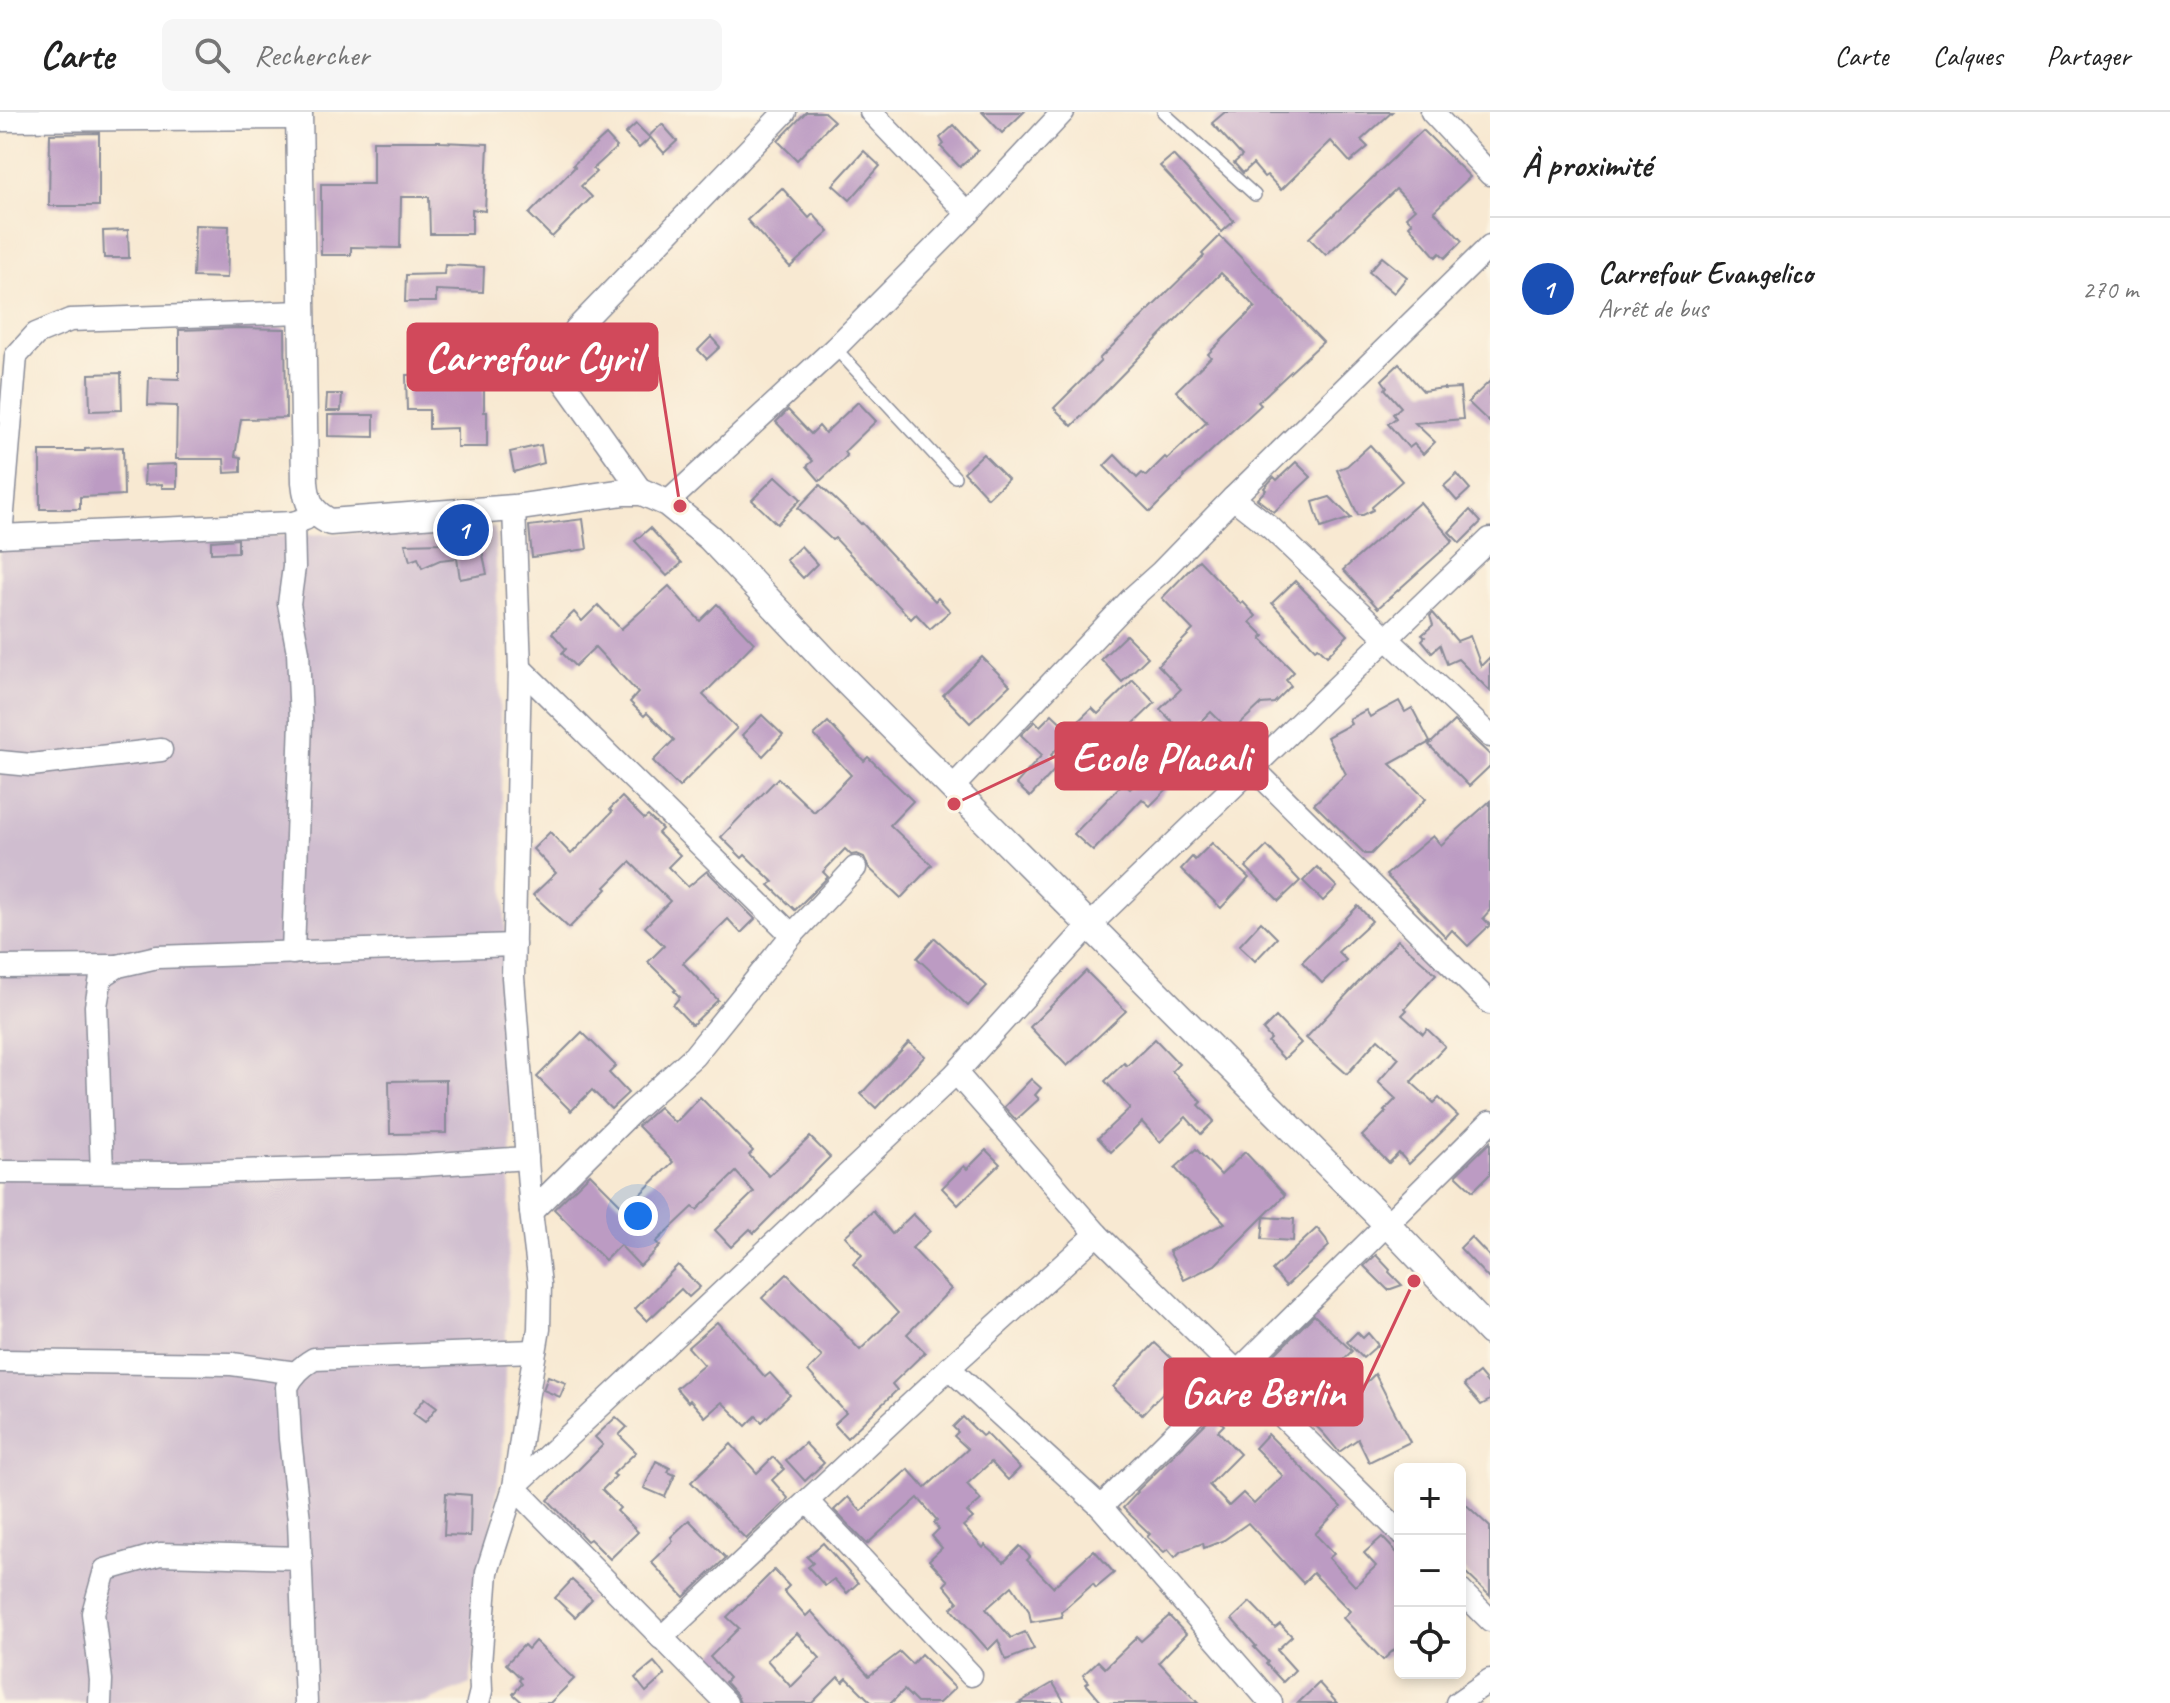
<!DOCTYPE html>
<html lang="fr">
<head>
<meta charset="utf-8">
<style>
	:root { --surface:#fff; --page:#f6f6f6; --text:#222; --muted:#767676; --line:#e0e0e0; --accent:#db2777 }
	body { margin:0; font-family:Caveat,sans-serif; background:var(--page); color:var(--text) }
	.controls { position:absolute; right:24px; bottom:24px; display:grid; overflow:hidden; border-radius:12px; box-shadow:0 4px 12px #0003 }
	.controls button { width:72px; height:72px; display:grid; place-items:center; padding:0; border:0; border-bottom:2px solid var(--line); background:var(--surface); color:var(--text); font:40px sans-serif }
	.you { position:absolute; left:638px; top:1104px; width:28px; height:28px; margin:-20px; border:6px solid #fff; border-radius:50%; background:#1a73e8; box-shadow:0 0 0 12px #1a73e833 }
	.badge { display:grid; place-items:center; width:52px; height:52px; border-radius:50%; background:var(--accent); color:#fff; font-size:26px; font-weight:700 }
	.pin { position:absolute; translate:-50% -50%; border:4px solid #fff; box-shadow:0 2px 8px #0006 }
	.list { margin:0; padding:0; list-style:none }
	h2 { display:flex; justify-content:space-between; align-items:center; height:104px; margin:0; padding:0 32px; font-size:34px }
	h2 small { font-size:26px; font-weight:400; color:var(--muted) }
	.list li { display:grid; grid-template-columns:52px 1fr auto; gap:24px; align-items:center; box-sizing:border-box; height:144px; padding:0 32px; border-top:2px solid var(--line) }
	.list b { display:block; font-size:30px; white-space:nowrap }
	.list p { margin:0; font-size:26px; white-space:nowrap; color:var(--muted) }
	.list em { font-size:26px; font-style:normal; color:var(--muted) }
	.icon { flex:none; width:44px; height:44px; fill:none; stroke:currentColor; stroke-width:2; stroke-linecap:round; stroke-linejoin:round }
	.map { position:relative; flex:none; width:1490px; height:1591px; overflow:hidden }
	header { display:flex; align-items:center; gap:48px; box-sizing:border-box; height:112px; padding:0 40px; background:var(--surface); border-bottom:2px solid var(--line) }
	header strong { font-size:38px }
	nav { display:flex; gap:44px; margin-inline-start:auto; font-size:28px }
	.search { width:560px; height:72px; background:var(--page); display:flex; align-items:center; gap:20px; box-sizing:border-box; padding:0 28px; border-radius:12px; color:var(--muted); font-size:30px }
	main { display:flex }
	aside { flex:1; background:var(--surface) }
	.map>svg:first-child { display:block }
	.industrial { fill:#cfbdcf }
	.building { fill:#bc9bc3; fill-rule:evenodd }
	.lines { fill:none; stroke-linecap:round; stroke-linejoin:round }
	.service-casing { stroke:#8a8c98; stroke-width:14 }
	.minor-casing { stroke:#8a8c98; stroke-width:25 }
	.tertiary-casing { stroke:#8a8c98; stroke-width:29 }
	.service { stroke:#fff; stroke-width:11 }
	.minor { stroke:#fff; stroke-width:22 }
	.tertiary { stroke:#fff; stroke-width:26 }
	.leader { fill:none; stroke:#d1495b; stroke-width:3 }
	.callout-dot { fill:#d1495b; stroke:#fcf5e5; stroke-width:3 }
	.callout { fill:#d1495b; stroke:#d1495b; stroke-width:3 }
	.callout-label { font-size:42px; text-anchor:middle; font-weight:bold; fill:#fff }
</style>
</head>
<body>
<header>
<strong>Carte</strong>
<div class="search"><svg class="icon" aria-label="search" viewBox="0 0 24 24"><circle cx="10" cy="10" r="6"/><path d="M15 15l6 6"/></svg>Rechercher</div>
<nav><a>Carte</a><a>Calques</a><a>Partager</a></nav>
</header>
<main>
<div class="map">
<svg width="1490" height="1591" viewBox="0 0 1490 1591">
	<rect width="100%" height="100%" fill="#fcf5e5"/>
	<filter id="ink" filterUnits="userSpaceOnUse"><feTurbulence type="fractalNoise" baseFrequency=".0125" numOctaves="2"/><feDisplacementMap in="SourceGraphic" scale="16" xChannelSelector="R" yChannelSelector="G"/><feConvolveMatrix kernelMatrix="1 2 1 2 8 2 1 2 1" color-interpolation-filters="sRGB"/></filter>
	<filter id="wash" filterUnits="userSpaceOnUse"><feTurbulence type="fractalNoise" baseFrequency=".006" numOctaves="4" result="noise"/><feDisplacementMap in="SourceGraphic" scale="32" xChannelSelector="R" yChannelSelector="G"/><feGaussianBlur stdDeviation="1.8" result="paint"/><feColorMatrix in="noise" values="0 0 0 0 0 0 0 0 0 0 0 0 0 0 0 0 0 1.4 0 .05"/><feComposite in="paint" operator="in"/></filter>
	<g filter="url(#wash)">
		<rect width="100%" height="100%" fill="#f8e9d2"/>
		<polygon class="industrial" points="495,415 511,1037 503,1336 470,1572 425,1591 0,1591 0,435"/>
		<g id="blocks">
			<g class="building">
				<polygon points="806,0 824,0 834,9 797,48 778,29"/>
				<polygon points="982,0 1024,0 1002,21"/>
				<polygon points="1225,0 1392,0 1361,28 1368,35 1350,50 1331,29 1281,78 1267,63 1264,65 1253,52 1243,61 1234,51 1242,44 1212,11"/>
				<polygon points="636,12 650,26 639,36 625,22"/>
				<polygon points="662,12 677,29 664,41 649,24"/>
				<polygon points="954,13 978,39 960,55 941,35 944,32 940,26"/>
				<polygon points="1423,18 1470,65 1434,99 1462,129 1445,146 1440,141 1436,145 1409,114 1412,111 1406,105 1415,97 1396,77 1326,143 1309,126"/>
				<polygon points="99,21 99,94 49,94 50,22"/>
				<polygon points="606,23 617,35 593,57 596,60 581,74 592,85 552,125 529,102 575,55 573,53"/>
				<polygon points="373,29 440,29 440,30 488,32 485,99 472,97 472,122 430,122 429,85 401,85 400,136 351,135 351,143 321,143 321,72 373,72"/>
				<polygon points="864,39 880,54 850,88 833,73"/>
				<polygon points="1173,43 1234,109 1222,120 1160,54"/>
				<polygon points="782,76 809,106 813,102 829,120 790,155 747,108"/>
				<polygon points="195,113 229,114 227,166 193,165"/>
				<polygon points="128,118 129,146 104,146 103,119"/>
				<polygon points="1220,124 1323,230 1258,290 1261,293 1184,364 1185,365 1150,400 1104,354 1115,343 1137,366 1142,361 1146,364 1165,345 1167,347 1207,310 1176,279 1211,245 1208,242 1255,195 1221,161 1072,314 1054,296 1101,249 1099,247 1204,144 1202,142"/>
				<polygon points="1382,145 1407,165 1394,181 1369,160"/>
				<polygon points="445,153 484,155 483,180 436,178 436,190 405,190 406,163 444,162"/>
				<polygon points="239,216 285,217 286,306 241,307 235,344 241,345 241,360 225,361 224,347 176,347 177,294 148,293 149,266 179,267 179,218"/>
				<polygon points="711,225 720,235 707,247 698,238"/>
				<polygon points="444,241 484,241 484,300 487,300 487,335 457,335 457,316 429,317 429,298 407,298 406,263 444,262"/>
				<polygon points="1399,252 1423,279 1444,276 1444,277 1460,276 1463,307 1415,311 1435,330 1423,342 1414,332 1409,336 1388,312 1396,306 1393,302 1401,295 1385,277 1387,275 1382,268"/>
				<polygon points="121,261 122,298 90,299 89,262"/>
				<polygon points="1490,269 1490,311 1468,290"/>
				<polygon points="327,282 342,282 341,299 326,299"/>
				<polygon points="858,290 876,309 844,340 847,344 820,369 807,354 813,349 776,310 788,298 811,322 819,314 825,321"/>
				<polygon points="328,303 374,303 374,325 328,324"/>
				<polygon points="541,333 544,351 514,360 510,340"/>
				<polygon points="1370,333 1402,369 1372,395 1373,398 1363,403 1358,403 1337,358 1347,354"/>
				<polygon points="123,335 124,383 80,385 80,397 40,397 40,339 85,339 85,337"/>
				<polygon points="983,342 1008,367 988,386 964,360"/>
				<polygon points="1296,350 1311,365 1274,400 1257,387 1266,378 1264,376 1274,365 1277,368"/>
				<polygon points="177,352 177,376 162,376 162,372 144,373 145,353"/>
				<polygon points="1457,362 1470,377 1457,389 1444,374"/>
				<polygon points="776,364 801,387 777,412 752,388"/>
				<polygon points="820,373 861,412 862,411 935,489 938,486 950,499 930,517 916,502 911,507 835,426 832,428 798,396"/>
				<polygon points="1330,385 1351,406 1321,416 1313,390"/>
				<polygon points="1420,390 1453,429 1378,496 1343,458"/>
				<polygon points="1470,398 1481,410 1460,431 1449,420"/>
				<polygon points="583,407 587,437 532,445 529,414"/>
				<polygon points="650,416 682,451 667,464 635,429"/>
				<polygon points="460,420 461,443 482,438 487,462 460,467 457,446 440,448 422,456 418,446 410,449 405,432 442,431 442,421"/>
				<polygon points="238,427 238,440 211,441 211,429"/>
				<polygon points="801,434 817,452 803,466 786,448"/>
				<polygon points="1199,448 1241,492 1243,490 1256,504 1250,510 1264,524 1261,527 1294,560 1286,568 1291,574 1274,591 1261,592 1231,620 1211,600 1186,624 1160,597 1181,577 1158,553 1193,518 1162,486"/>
				<polygon points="1295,469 1348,523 1327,544 1318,535 1315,537 1272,491"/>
				<polygon points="669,474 700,509 717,492 754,531 703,583 737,616 679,675 653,649 674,628 647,601 644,604 630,590 638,581 595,535 575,554 562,541 566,537 552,521 574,500 582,509 598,493 621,517"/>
				<polygon points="1433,501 1457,529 1470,524 1481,554 1490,545 1490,579 1458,547 1447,552 1440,533 1432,540 1422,528 1425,525 1422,523 1433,513 1430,504"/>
				<polygon points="1126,523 1148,545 1122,570 1101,547"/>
				<polygon points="982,545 1010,573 970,611 943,583"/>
				<polygon points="1133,568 1155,591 1127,618 1131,621 1103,648 1072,615 1092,596 1098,602"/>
				<polygon points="1399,589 1405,600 1412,596 1430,630 1390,652 1426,687 1371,742 1365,742 1314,692 1346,662 1327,625 1351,612 1349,607 1366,598 1370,605"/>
				<polygon points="1052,602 1072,621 1051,643 1060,652 1030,685 1016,672 1042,643 1021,623 1035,609 1040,614"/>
				<polygon points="762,603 783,623 763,644 742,623"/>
				<polygon points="1454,609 1490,643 1490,654 1469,674 1429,633"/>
				<polygon points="828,610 864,649 868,645 913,689 890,713 932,753 901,786 869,756 864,745 857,742 851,743 845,737 823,760 828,765 795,798 769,773 773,770 745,743 742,746 721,725 778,666 814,700 851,663 814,623"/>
				<polygon points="1164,629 1180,645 1169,656 1179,665 1150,694 1142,687 1093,739 1074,722 1123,671 1130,677 1158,650 1150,642"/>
				<polygon points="622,685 644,707 648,704 662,717 658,721 680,743 668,755 688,775 707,759 755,807 741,821 728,807 683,851 718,888 692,913 673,893 680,885 674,879 676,878 648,850 664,834 645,815 670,789 630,750 605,775 607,777 569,816 533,783 556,761 533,737 550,720 571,742 612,700 610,697"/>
				<polygon points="1490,689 1490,798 1483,806 1490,813 1468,834 1452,818 1446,825 1386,763 1433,724 1441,733"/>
				<polygon points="1212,731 1249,766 1221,796 1181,757 1192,745 1195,748"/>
				<polygon points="1267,734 1300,769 1279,789 1246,755"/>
				<polygon points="1317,755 1337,775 1323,789 1303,769"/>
				<polygon points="1358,794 1372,809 1338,840 1346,848 1322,871 1302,850"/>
				<polygon points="1261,810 1277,826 1255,849 1239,834"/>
				<polygon points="935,826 987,874 968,894 917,846"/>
				<polygon points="1398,828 1436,862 1405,896 1407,898 1402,903 1423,922 1427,917 1445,934 1411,970 1434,991 1439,986 1458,1004 1409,1052 1399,1041 1389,1051 1362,1024 1386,1000 1384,999 1396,987 1378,970 1399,946 1378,927 1347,962 1306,926"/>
				<polygon points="1086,859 1126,899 1067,954 1030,915"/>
				<polygon points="1276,905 1301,931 1284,947 1268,930 1271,927 1263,918"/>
				<polygon points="582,920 616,954 609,961 628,981 611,997 592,978 571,999 537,965"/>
				<polygon points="1155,927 1179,952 1172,959 1202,990 1199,993 1214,1009 1201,1022 1186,1005 1160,1030 1142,1010 1111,1040 1098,1026 1130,996 1105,969 1124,951 1127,954"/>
				<polygon points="909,930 925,944 876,996 861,982"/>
				<polygon points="1031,967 1041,976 1035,983 1039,987 1016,1008 1004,995"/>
				<polygon points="446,968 446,1021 390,1022 389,969"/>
				<polygon points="700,985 753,1039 749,1043 769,1064 810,1025 830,1045 754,1121 750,1117 731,1135 715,1118 754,1080 736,1060 697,1098 693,1095 656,1130 660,1134 640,1154 620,1133 605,1148 554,1097 590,1062 625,1097 673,1050 638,1014 659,995 675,1011"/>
				<polygon points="1490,1030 1490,1062 1473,1079 1456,1063"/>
				<polygon points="1196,1037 1221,1063 1245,1040 1285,1083 1215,1153 1184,1168 1169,1139 1225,1111 1175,1056"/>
				<polygon points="986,1038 1000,1052 958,1093 942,1076 964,1054 967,1057"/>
				<polygon points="873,1099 892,1122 913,1102 930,1119 912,1136 951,1177 907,1222 925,1240 892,1272 897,1278 847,1326 834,1312 846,1301 808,1259 822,1245 762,1186 787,1162 841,1216 840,1217 860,1238 898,1201 853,1152 862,1143 845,1124"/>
				<polygon points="1264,1105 1294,1107 1293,1129 1262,1127"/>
				<polygon points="1317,1116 1326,1127 1329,1134 1286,1174 1272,1158"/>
				<polygon points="1471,1125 1490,1145 1490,1168 1460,1136"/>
				<polygon points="1376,1143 1390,1158 1389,1160 1402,1173 1388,1178 1364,1154"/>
				<polygon points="678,1153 700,1175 689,1185 681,1177 647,1209 635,1197"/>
				<polygon points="1314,1203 1352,1239 1320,1270 1343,1293 1375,1262 1410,1330 1369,1350 1358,1327 1339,1340 1324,1322 1260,1257"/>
				<polygon points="717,1210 765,1265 770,1261 790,1283 762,1310 756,1304 746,1314 722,1290 705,1305 690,1288 688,1290 676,1276 704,1253 688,1235"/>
				<polygon points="1357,1220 1363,1226 1368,1221 1378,1233 1363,1246 1347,1230"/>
				<polygon points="1155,1231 1184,1258 1142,1303 1113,1275"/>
				<polygon points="1479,1261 1490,1274 1490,1288 1481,1293 1464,1273"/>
				<polygon points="548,1264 566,1271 560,1285 543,1278"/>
				<polygon points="425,1286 437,1295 425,1310 413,1301"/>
				<polygon points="1214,1303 1224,1313 1218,1319 1240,1342 1209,1373 1229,1394 1243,1381 1254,1392 1283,1364 1255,1336 1268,1322 1341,1395 1315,1422 1334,1442 1329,1446 1355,1474 1376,1454 1364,1441 1382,1425 1400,1444 1400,1532 1383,1548 1343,1506 1350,1499 1313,1461 1303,1471 1248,1411 1224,1428 1204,1436 1203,1431 1181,1439 1175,1445 1168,1437 1164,1440 1147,1425 1150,1422 1123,1396 1138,1380 1137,1379"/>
				<polygon points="616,1305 627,1315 619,1323 636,1340 613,1362 616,1364 602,1378 620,1396 617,1399 638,1420 610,1447 590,1427 587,1429 548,1388 603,1333 595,1325"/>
				<polygon points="963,1305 982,1324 986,1321 1020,1356 1008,1368 991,1350 967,1372 981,1388 967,1400 973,1406 963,1414 983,1436 985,1433 1004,1450 1020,1434 1030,1445 1027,1448 1053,1475 1094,1438 1114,1461 1096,1476 1093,1472 1061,1500 1062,1505 1031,1510 1029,1499 1012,1474 986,1497 1011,1526 1025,1520 1034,1537 1006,1548 998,1528 988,1538 951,1496 958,1490 944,1473 948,1469 929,1448 942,1436 932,1424 939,1417 934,1411 937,1408 918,1386 867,1432 834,1398 848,1385 861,1399 908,1357 925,1376 968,1337 954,1324 958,1320 953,1315"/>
				<polygon points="805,1331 824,1351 805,1369 786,1348"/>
				<polygon points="731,1332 757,1361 773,1345 784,1357 772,1368 788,1386 786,1389 746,1427 691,1370"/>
				<polygon points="656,1349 670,1356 668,1360 675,1363 665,1385 644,1376"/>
				<polygon points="446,1381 471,1383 470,1424 444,1423"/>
				<polygon points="1460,1387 1490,1415 1490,1484 1460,1455"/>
				<polygon points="689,1408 726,1446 684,1485 651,1450 673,1429 671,1425"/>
				<polygon points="823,1431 858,1471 847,1481 834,1467 825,1474 808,1455 813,1451 807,1445"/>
				<path d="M774,1458L789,1474L784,1479L806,1504L811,1499L869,1564L900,1540L912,1552L921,1542L955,1576L939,1591H917L904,1578L891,1591H872L847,1566L843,1570L838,1565L812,1591H740L736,1582L725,1570L729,1566L710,1545L739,1516L727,1505ZM797,1521L820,1546L791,1575L767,1548Z"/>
				<polygon points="572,1468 592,1487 575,1505 555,1486"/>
				<polygon points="1250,1490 1275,1516 1280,1512 1292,1524 1277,1538 1295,1558 1283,1570 1266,1552 1268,1550 1254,1535 1256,1534 1232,1507"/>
				<polygon points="1169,1504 1186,1522 1159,1550 1198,1591 1102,1591 1086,1572 1089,1570 1083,1563 1098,1549 1105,1556 1137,1525 1141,1529"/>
				<polygon points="535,1529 574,1567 550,1591 523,1591 513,1582 522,1572 519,1568 521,1566 506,1552 524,1533 528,1537"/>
				<polygon points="654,1550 665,1563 646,1580 635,1566"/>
				<polygon points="1053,1571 1065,1591 1019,1591"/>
				<polygon points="1319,1571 1337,1591 1298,1591"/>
			</g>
		</g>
	</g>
	<g filter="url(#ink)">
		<use href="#blocks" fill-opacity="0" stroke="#8a8c98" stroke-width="2"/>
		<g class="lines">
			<defs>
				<g id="service">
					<polyline points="1163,0 1255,83"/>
					<polyline points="835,236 955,365"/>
				</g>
				<g id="minor">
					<polyline points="871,0 968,102"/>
					<polyline points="1432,0 1490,62"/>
					<polyline points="0,8 299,6"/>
					<polyline points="642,380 556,259 555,249 576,217 785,0"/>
					<polyline points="1233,386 1490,134"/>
					<polyline points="667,391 835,236 968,102 1063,0"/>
					<polyline points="293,411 294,455 289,492 298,540 301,608 293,841"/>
					<polyline points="0,424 293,411 305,407"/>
					<polyline points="1,424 16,244 36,222 70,208 302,200"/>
					<polyline points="520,556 792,823"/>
					<polyline points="0,650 31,653 161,638"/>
					<polyline points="1254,657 1490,891"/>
					<polyline points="952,676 1133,485 1161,460 1233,386 1271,416 1490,624"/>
					<polyline points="0,855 117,854"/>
					<polyline points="956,961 1097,1122 1400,1420"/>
					<polyline points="0,1060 178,1061 407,1054 527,1046"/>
					<polyline points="102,1060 96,894 101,865 118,854 157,845 514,833"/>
					<polyline points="531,1100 633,999 694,944 792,823 855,756"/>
					<polyline points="0,1249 232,1252 296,1261"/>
					<polyline points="949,1256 1101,1395 1271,1591"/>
					<polyline points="807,1389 971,1563"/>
					<polyline points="1101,1395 1490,1010"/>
					<polyline points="1460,1478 1490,1508"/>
					<polyline points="661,1526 949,1256 1097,1122"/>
					<polyline points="100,1591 101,1568 93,1501 105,1458 160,1442 301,1446"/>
					<path d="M306,1591L299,1408L290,1327L287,1275C293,1262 302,1254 314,1247L535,1239"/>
					<polyline points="478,1591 481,1579 480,1552 487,1460 514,1375 528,1281 539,1217 540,1172 531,1100 513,865 520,556 514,396"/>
					<polyline points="726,1591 514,1375 956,961 1089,814 1490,427"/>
					<polyline points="1457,1591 1490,1568"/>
				</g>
				<path id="tertiary" d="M299,0L305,370C307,391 311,400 330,410L514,396L624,380H642L667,391L710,426L828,551L1388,1113L1490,1220"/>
			</defs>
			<use href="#service" class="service-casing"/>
			<use href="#minor" class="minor-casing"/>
			<use href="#tertiary" class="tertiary-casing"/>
			<use href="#service" class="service"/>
			<use href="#minor" class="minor"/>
			<use href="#tertiary" class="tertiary"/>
		</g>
	</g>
	<path class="leader" d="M680 394L657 245M954 692L1056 644M1414 1169L1362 1280"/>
	<g class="callout-dot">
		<circle cx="680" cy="394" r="8"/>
		<circle cx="954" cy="692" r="8"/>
		<circle cx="1414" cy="1169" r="8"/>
	</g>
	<g class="callout">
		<rect x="408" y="212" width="249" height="66" rx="8"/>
		<rect x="1056" y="611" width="211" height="66" rx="8"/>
		<rect x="1165" y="1247" width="197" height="66" rx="8"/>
	</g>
	<g class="callout-label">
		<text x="533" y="259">Carrefour Cyril</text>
		<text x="1161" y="659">Ecole Placali</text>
		<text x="1263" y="1294">Gare Berlin</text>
	</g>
</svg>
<div class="controls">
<button>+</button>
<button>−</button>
<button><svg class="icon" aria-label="locate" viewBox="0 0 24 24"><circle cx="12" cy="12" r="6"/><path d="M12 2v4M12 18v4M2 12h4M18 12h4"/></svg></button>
</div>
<div class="you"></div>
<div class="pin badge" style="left:463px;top:418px;background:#1a4fb4">1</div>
</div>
<aside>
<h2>À proximité<small></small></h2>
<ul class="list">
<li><span class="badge" style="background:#1a4fb4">1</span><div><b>Carrefour Evangelico</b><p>Arrêt de bus</p></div><em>270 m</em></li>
</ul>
</aside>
</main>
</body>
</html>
